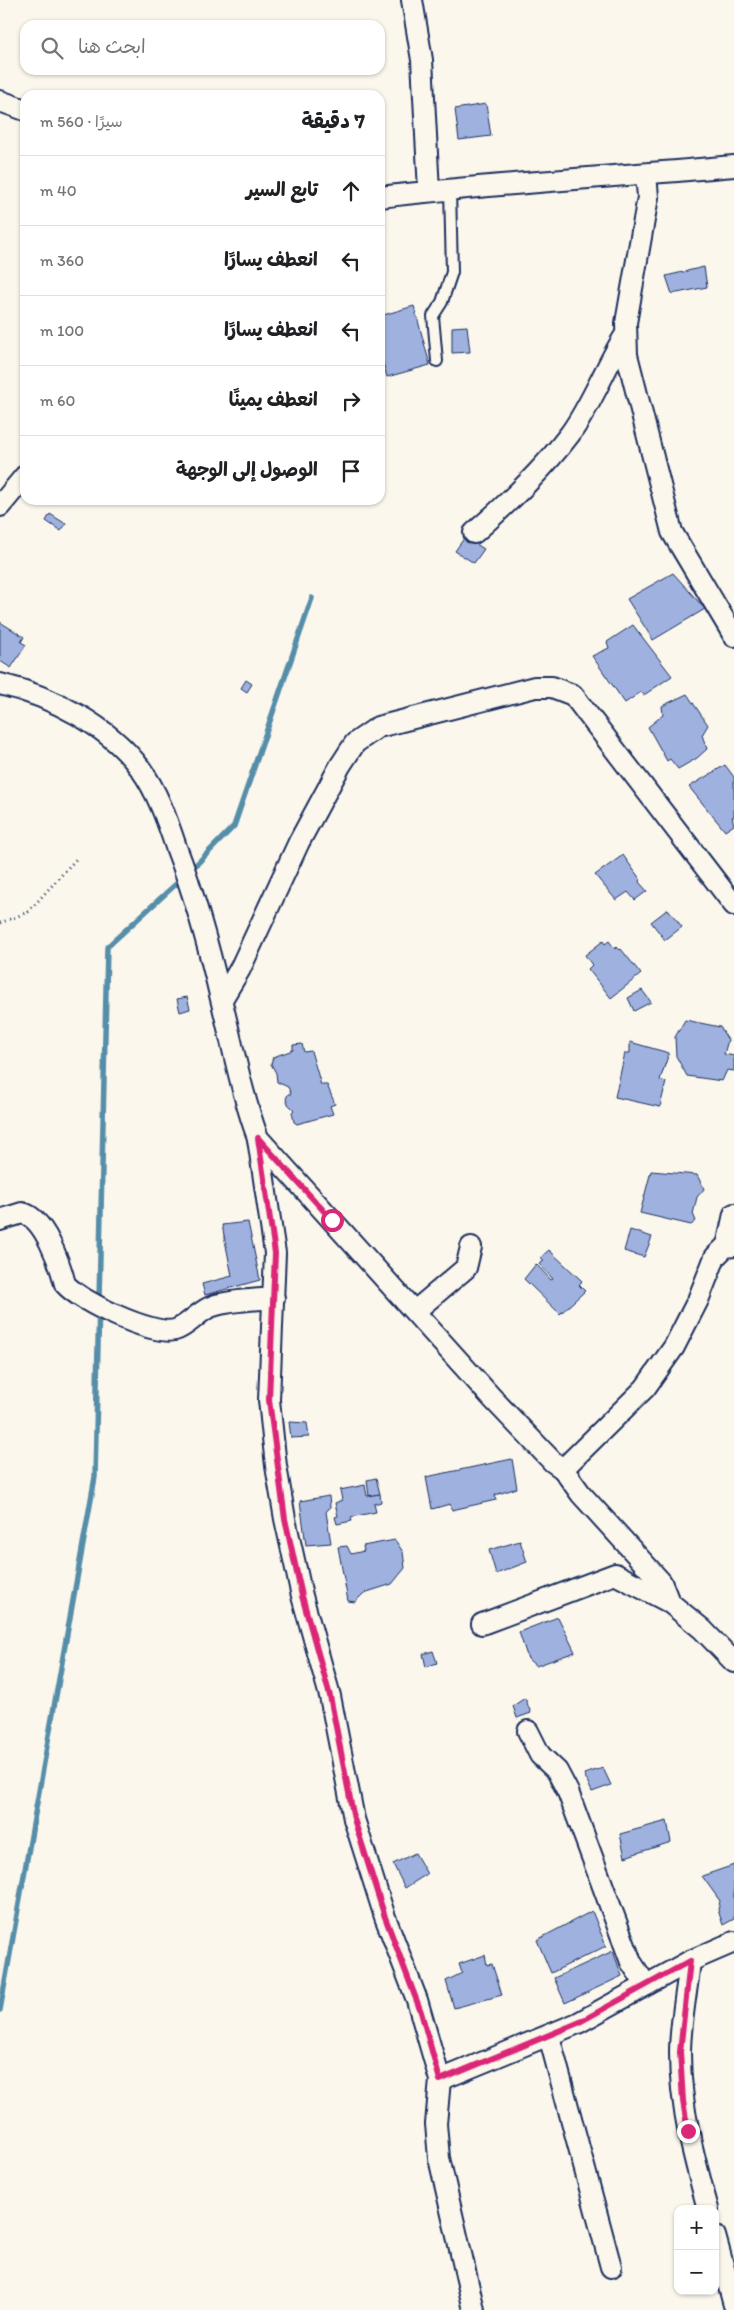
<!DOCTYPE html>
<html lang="ar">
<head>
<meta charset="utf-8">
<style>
	:root { --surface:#fff; --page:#f6f6f6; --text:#202124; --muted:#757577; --line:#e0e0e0 }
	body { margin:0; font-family:Itim,"Playpen Sans Arabic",sans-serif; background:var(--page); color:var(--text); direction:rtl }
	.controls { position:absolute; right:15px; bottom:15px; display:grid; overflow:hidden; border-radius:10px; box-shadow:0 1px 4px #0004 }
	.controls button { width:45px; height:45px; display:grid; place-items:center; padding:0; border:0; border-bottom:1px solid var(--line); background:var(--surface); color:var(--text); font:25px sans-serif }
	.stop { position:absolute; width:15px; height:15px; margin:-11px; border:4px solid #db2777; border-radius:50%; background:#fff }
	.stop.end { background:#db2777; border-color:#fff; box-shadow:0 1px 5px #0008 }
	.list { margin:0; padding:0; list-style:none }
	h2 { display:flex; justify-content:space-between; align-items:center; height:65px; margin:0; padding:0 20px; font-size:21px }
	h2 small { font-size:16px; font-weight:400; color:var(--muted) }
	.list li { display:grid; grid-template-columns:32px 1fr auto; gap:15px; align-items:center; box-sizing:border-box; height:70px; padding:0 20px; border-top:1px solid var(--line) }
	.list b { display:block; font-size:19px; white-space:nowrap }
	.list em { font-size:16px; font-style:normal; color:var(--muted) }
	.icon { flex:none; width:28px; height:28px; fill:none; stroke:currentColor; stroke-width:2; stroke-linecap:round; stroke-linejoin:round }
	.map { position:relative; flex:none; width:734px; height:2310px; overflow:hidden; direction:ltr }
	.search { position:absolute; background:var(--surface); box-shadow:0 1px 4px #0004; left:20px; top:20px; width:365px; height:55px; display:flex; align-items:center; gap:12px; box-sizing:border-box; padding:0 18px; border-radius:15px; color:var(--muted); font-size:19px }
	.panel { position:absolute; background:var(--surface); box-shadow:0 1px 4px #0004; left:20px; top:90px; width:365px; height:415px; border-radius:15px; direction:rtl }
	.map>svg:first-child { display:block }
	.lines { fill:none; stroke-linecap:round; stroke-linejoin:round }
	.stream { stroke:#578eaa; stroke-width:5.5 }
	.building { fill:#9fb1df; stroke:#1b2f5e }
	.lane-casing { stroke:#1b2f5e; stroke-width:14 }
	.street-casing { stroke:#1b2f5e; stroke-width:24 }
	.path { stroke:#1b2f5e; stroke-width:3; stroke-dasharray:1 4; stroke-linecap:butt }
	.lane { stroke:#fbf7ec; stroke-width:10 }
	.street { stroke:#fbf7ec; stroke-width:20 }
	.route { stroke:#db2777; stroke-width:6 }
</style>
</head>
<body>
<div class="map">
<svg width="734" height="2310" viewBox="0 0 734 2310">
	<rect width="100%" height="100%" fill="#fbf7ec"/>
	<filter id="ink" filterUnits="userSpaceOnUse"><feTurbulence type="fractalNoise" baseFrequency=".02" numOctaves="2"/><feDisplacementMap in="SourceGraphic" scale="10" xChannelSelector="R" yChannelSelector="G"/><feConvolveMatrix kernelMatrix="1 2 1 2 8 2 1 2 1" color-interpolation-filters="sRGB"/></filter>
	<g filter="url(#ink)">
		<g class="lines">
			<polyline class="stream" points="0,2010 95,1477 107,947 187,874 234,826 312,598"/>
		</g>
		<g class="building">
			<polygon points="486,104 491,136 459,140 455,109"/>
			<polygon points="704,267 707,287 672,294 666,276"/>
			<polygon points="414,306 430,365 387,377 380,353 380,316"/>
			<polygon points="467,326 470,352 452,353 452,327"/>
			<polygon points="50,514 66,524 61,531 46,521"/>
			<polygon points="465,537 484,549 474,563 455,551"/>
			<polygon points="673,573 705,609 653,640 627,599"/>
			<polygon points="0,622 24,637 21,642 26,645 11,668 0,661"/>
			<polygon points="633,625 672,676 644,695 641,692 625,703 592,656 609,648 607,642"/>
			<polygon points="246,680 252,684 247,692 241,688"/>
			<polygon points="687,694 708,725 702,735 707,749 697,758 678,769 670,759 667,761 648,727 663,715 662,706"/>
			<polygon points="725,765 734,777 734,817 732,817 734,825 725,831 689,787"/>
			<polygon points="623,855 640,879 639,882 647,891 635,900 628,892 616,900 595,875"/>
			<polygon points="668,909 682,927 665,940 651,922"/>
			<polygon points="603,941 605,944 609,941 615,949 617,947 620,950 621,949 641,974 611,998 588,969 592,965 585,955"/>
			<polygon points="642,990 651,1002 634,1011 628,998"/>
			<polygon points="187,997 190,1009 180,1012 177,999"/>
			<polygon points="685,1020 720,1027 728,1040 724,1054 734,1056 734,1071 727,1070 722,1081 687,1076 676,1056 675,1037"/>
			<polygon points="630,1042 669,1053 660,1080 666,1082 660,1107 615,1097 625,1053 630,1053"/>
			<polygon points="302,1044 304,1052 311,1051 321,1085 327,1085 335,1104 330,1106 333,1114 297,1124 294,1122 292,1112 294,1110 288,1104 286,1099 288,1094 291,1094 288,1087 277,1082 276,1073 271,1064 273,1057 293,1050 293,1045"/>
			<polygon points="651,1171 697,1175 704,1189 697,1197 693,1214 696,1221 691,1225 640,1213"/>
			<polygon points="248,1222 260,1280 205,1295 202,1284 232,1276 222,1225"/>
			<polygon points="630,1230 652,1237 644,1257 624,1251"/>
			<polygon points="549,1250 582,1281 579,1285 585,1291 560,1314 524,1279 536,1264 551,1280 553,1279 539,1264 544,1261 541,1257"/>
			<polygon points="289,1422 307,1423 309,1437 291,1438"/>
			<polygon points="512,1459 517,1488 495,1495 496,1500 452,1510 450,1504 432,1509 426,1477"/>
			<polygon points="376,1478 380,1494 369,1496 367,1480"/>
			<polygon points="365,1485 367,1496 380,1494 381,1502 374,1504 376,1512 351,1517 352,1521 337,1524 335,1517 338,1516 335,1503 342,1500 340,1490"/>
			<polygon points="329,1496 330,1507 326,1512 331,1543 306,1545 300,1501"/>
			<polygon points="395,1540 403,1552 405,1568 392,1584 364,1593 355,1602 348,1601 338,1547 347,1546 351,1554 364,1551 363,1546"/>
			<polygon points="520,1541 527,1562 496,1574 489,1550"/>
			<polygon points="558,1617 575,1652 536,1666 528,1659 519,1632"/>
			<polygon points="433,1651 437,1663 426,1667 423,1654"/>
			<polygon points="525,1698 531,1713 517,1718 513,1706"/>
			<polygon points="603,1768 611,1785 592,1792 584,1774"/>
			<polygon points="667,1821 671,1842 625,1857 620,1834"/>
			<polygon points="415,1853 427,1874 405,1888 393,1864"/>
			<polygon points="734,1865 734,1919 723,1925 718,1910 720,1901 702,1876"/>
			<polygon points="592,1911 606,1946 551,1973 537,1940"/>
			<polygon points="613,1951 622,1976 565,2003 554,1978"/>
			<polygon points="485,1955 487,1965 492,1964 502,1995 454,2008 446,1981 462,1973 459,1964"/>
		</g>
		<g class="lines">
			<defs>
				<polyline id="lane" points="437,361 433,316 442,302 452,272 450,189"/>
				<g id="street">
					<polyline points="412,0 422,60 429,191"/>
					<polyline points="0,101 25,110"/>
					<polyline points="646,174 648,197 626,323 627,355 672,532 734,636"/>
					<path d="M380,197C497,183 616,177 734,166"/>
					<polyline points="0,506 25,476"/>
					<path d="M474,533C509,502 542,471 570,434C592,404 604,369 624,337"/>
					<path d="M0,684C51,696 108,725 140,768C157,791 167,820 176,847C195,896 209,948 221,999C233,1046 241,1092 258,1138L493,1399L553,1462L563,1469L645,1388L674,1347L698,1300L715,1257L725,1247L734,1246"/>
					<polyline points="222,999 240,969 299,842 340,766 355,743 378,727 535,687 552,687 573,695 734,905"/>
					<polyline points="258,1139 275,1253 269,1400 276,1466 285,1519 302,1596 330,1696 354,1819 385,1917 417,2000 440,2080 436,2124 439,2158 474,2310"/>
					<path d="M0,1220L22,1213C44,1217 60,1264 65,1284C79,1301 153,1336 175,1330C189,1326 199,1310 213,1306C231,1300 255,1300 274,1298"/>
					<polyline points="727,1246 734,1214"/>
					<polyline points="415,1311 466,1268 471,1247"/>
					<polyline points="563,1469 581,1494 661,1582 669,1602 702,1629 734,1662"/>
					<polyline points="482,1624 615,1574 669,1602"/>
					<polyline points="528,1731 540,1755 557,1771 568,1792 631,1962 646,1985"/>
					<path d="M690,1961C687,1991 680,2023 680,2053C680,2107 694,2158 708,2209"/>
					<polyline points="549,2036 611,2267"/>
					<polyline points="440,2080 578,2023 690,1961 734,1942"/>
					<polyline points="715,2236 734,2305"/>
				</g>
			</defs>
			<use href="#lane" class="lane-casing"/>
			<use href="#street" class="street-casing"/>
			<polyline class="path" points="0,923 28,912 76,859"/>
			<use href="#lane" class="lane"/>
			<use href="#street" class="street"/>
		</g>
	</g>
	<g class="lines" filter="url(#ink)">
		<polyline class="route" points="332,1220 258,1138 275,1253 269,1400 285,1519 302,1596 330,1696 354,1819 385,1917 421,2012 440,2080 578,2023 690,1961 680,2052 683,2101 688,2131"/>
	</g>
</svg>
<div class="controls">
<button>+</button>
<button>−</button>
</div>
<div class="stop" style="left:332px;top:1220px"></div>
<div class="stop end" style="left:688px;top:2131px"></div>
<div class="search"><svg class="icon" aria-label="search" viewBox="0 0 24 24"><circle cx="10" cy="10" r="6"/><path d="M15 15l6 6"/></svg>ابحث هنا</div>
<section class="panel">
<h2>7 دقيقة<small>سيرًا · 560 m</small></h2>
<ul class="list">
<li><svg class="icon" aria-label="ahead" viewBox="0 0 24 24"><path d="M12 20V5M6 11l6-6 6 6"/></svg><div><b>تابع السير</b></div><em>40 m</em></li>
<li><svg class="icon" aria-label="left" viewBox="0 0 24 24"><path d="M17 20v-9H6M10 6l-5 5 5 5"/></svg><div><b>انعطف يسارًا</b></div><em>360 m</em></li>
<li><svg class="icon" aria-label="left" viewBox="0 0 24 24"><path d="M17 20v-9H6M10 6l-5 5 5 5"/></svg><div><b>انعطف يسارًا</b></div><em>100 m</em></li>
<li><svg class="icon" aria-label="right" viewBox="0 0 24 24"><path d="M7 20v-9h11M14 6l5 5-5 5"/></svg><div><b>انعطف يمينًا</b></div><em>60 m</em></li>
<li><svg class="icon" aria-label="arrive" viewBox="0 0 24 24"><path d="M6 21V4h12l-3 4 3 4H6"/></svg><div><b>الوصول إلى الوجهة</b></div></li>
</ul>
</section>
</div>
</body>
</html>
